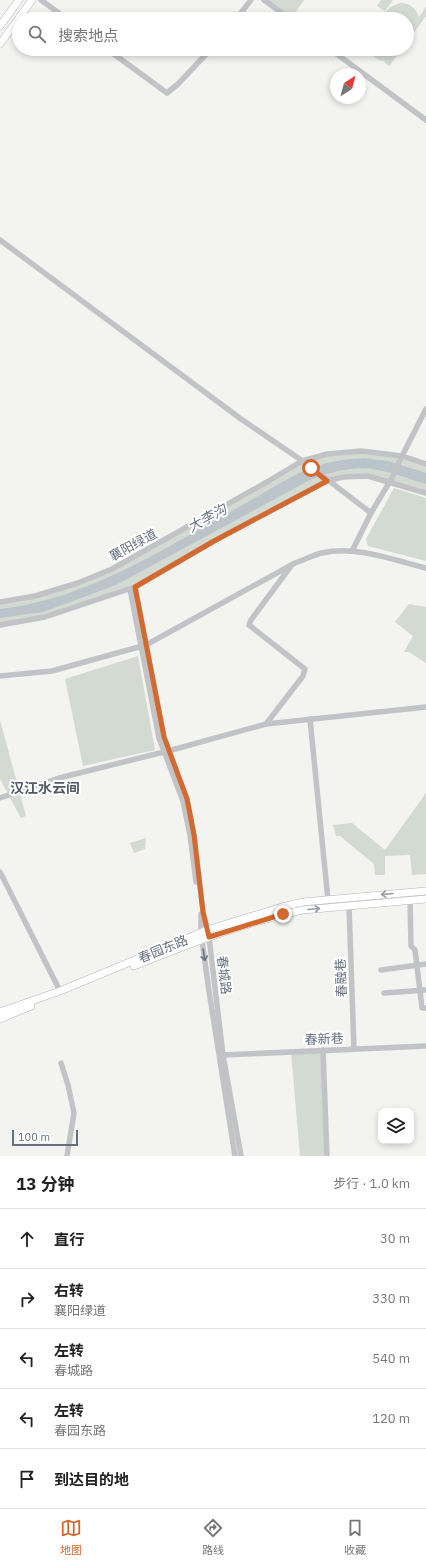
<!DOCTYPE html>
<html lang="zh">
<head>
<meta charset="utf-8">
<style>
	:root { --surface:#fff; --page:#f2f2f2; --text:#222; --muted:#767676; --line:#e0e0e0; --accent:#d4692f }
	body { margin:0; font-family:"IBM Plex Sans","Noto Sans SC",sans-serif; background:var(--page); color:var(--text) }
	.controls { position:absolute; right:12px; bottom:12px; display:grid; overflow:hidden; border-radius:8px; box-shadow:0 2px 6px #0003 }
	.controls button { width:36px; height:36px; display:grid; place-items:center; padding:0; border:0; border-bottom:1px solid var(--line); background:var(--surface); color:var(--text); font:20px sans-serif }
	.compass { position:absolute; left:330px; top:68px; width:36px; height:36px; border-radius:50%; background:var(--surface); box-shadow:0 2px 6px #0003; rotate:36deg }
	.scale { position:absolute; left:12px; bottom:10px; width:66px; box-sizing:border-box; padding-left:4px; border:2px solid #65707e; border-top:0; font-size:11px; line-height:14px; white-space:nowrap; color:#65707e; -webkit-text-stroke:3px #fff; paint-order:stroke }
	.stop { position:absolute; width:12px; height:12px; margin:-9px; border:3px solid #d4692f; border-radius:50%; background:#fff }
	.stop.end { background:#d4692f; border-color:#fff; box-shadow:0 1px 4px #0008 }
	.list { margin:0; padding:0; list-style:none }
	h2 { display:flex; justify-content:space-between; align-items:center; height:52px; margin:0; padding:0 16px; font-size:17px }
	h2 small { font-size:13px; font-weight:400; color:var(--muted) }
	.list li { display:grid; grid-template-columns:26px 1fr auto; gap:12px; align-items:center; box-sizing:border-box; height:60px; padding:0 16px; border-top:1px solid var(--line) }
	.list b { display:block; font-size:15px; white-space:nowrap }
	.list p { margin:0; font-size:13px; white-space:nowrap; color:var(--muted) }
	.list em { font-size:13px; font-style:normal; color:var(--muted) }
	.icon { flex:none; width:22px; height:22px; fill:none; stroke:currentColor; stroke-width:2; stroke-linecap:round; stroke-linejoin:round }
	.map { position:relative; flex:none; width:426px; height:1156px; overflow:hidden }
	.search { position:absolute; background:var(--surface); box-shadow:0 2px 6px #0003; left:12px; right:12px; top:12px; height:44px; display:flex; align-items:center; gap:10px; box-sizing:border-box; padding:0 14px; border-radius:22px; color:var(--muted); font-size:15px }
	.sheet { height:352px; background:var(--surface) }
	nav { display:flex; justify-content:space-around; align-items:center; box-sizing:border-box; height:56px; border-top:1px solid var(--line); background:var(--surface); font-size:11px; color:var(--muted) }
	nav a { display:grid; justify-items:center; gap:2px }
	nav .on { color:var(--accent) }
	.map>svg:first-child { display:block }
	.green { fill:#d3dad1 }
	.water { fill:#bcc4cb }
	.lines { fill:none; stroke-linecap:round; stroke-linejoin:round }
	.major-casing { stroke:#b2b5b8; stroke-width:8 }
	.minor { stroke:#c1c3c7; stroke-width:5.5 }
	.major { stroke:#fff; stroke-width:7 }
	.oneway { stroke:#939ba5 }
	.oneway2 { stroke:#6a7482 }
	.route { stroke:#d4692f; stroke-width:5 }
	.labels { text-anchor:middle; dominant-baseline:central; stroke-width:4; stroke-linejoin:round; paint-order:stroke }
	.street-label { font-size:13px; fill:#65707e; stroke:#fff }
	.water-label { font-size:14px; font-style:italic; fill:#657783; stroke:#fff }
	.neighbourhood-label { font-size:14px; font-weight:bold; fill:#525a64; stroke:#fff }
</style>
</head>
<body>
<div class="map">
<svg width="426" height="1156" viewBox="0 0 426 1156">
	<rect width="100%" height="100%" fill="#f3f3f0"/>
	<g class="green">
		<polygon points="264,0 304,0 291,19"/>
		<polygon points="381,0 393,0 385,11 377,6"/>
		<path d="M400,3C410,3 416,8 419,17L426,7V16L407,42V19H381L390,7Z"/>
		<path d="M368,49H402L389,66L384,62L385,61C377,61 372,56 368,49Z"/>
		<polygon points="361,451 426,464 426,493 368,476 327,481 135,587 45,617 0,625 0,602 35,596 112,569 302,461"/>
		<polygon points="394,488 426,498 426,561 368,546 366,539"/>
		<polygon points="409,604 426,607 426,663 409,652 404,652 413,636 395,622"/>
		<polygon points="138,656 155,750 83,766 65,679"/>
		<polygon points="0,720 26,816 21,818 0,779"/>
		<polygon points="426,793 426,874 412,875 410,855 385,856 385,875 375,875 374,864 340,836 336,836 333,825 352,823 385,850"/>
		<polygon points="146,838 145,849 134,853 130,843"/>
		<polygon points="323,1050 327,1156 300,1156 291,1052"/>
	</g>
	<path class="water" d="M364,458L388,461L426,473V484C410,479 394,473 378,470C356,465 331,472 310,480L116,585L43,612L0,618V609C88,599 163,549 239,507C261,495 282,481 305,470C324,462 344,459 364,458Z"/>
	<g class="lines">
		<defs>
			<g id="major">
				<polyline points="0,26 19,0"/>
				<polyline points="0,44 32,0"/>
				<path d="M134,966C189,944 245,922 303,910L426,899"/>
				<polyline points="0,1012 60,991 207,930 282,907 303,902 426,891"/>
				<polyline points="0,1019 31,1006"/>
			</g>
		</defs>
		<use href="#major" class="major-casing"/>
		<g class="minor">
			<polyline points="41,0 67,19"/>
			<polyline points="264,0 290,19"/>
			<polyline points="236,19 251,0"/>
			<polyline points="107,49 167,93 178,84 211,49"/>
			<polyline points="330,49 426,120"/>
			<polyline points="0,240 241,419 307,464 371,513 392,478 400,460 426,409"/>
			<polyline points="352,551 371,513"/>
			<polyline points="135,587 164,737 187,799 194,835 203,912 209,937 223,1055 241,1156"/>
			<polyline points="130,589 159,738 183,801 190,835 196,882"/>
			<polyline points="0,602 35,596 78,583 112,569 267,482 302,461 327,454 361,451 402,456 426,464"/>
			<polyline points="0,625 45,617 135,587 214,541 327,481 343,477 368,476 426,493"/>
			<path d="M0,676L52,671L146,645L295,563C304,560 313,555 322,553C356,545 393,560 426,568"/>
			<polyline points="310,719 328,900"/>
			<polyline points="266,724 303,676 305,669 249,625 251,620 291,566"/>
			<polyline points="0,798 59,778 168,751 266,724 426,707"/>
			<polyline points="0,872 60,991"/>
			<polyline points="410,900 411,946 415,950 422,1008 426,1008"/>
			<polyline points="349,906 354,1049"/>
			<polyline points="201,914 201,933 209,991 235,1156"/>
			<polyline points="381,970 426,964"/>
			<polyline points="384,993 426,990"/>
			<polyline points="323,1050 327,1156"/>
			<polyline points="223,1055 426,1046"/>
			<polyline points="61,1063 68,1085 74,1113 67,1156"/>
		</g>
		<use href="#major" class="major"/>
	</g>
	<defs><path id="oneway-shaft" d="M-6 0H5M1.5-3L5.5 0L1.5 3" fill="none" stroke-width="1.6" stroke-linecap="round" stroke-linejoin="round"/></defs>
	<g class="oneway">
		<use href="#oneway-shaft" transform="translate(387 894) rotate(175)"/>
		<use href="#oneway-shaft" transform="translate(314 909) rotate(-5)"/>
	</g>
	<use class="oneway2" href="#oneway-shaft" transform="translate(204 955) rotate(82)"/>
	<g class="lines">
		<polyline class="route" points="283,914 209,937 203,912 194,835 187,799 164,737 135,587 214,541 327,481 311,468"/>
	</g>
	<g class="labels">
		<g class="street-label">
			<text transform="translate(133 545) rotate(-28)">襄阳绿道</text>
			<text transform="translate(163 949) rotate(-22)">春园东路</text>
			<text transform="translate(224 975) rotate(83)">春城路</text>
			<text transform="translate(341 978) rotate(-92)">春融巷</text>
			<text transform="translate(324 1039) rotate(-2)">春新巷</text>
		</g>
		<g class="water-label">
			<text transform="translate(207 518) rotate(-29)">大李沟</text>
		</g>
		<g class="neighbourhood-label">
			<text x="45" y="788">汉江水云间</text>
		</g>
	</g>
</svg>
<div class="controls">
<button><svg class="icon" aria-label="layers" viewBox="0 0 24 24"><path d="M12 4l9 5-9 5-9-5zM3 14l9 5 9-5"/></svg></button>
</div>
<svg class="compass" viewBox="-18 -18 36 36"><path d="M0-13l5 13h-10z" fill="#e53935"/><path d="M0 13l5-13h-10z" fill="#767676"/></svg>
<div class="scale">100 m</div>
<div class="stop" style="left:311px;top:468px"></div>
<div class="stop end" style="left:283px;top:914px"></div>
<div class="search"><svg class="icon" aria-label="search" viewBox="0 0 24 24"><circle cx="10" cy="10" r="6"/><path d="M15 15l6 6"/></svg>搜索地点</div>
</div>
<section class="sheet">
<h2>13 分钟<small>步行 · 1.0 km</small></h2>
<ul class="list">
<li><svg class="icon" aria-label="ahead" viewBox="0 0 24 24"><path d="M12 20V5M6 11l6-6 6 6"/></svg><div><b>直行</b></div><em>30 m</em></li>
<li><svg class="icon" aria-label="right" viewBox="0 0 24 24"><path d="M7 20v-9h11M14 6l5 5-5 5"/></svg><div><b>右转</b><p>襄阳绿道</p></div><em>330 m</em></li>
<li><svg class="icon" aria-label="left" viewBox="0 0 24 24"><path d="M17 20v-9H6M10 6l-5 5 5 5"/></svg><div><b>左转</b><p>春城路</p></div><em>540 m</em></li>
<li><svg class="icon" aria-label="left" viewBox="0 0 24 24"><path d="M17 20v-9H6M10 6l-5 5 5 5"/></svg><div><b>左转</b><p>春园东路</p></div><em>120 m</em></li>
<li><svg class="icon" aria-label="arrive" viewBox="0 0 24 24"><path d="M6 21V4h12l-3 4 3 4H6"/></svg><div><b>到达目的地</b></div></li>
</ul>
</section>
<nav>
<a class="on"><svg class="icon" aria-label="map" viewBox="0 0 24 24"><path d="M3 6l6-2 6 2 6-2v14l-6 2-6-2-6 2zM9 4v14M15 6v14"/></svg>地图</a>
<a><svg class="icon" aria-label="directions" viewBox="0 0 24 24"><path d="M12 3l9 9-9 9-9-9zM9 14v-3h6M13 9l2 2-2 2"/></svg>路线</a>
<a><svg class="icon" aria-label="saved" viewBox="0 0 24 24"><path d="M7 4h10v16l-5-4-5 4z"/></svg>收藏</a>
</nav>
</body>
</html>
